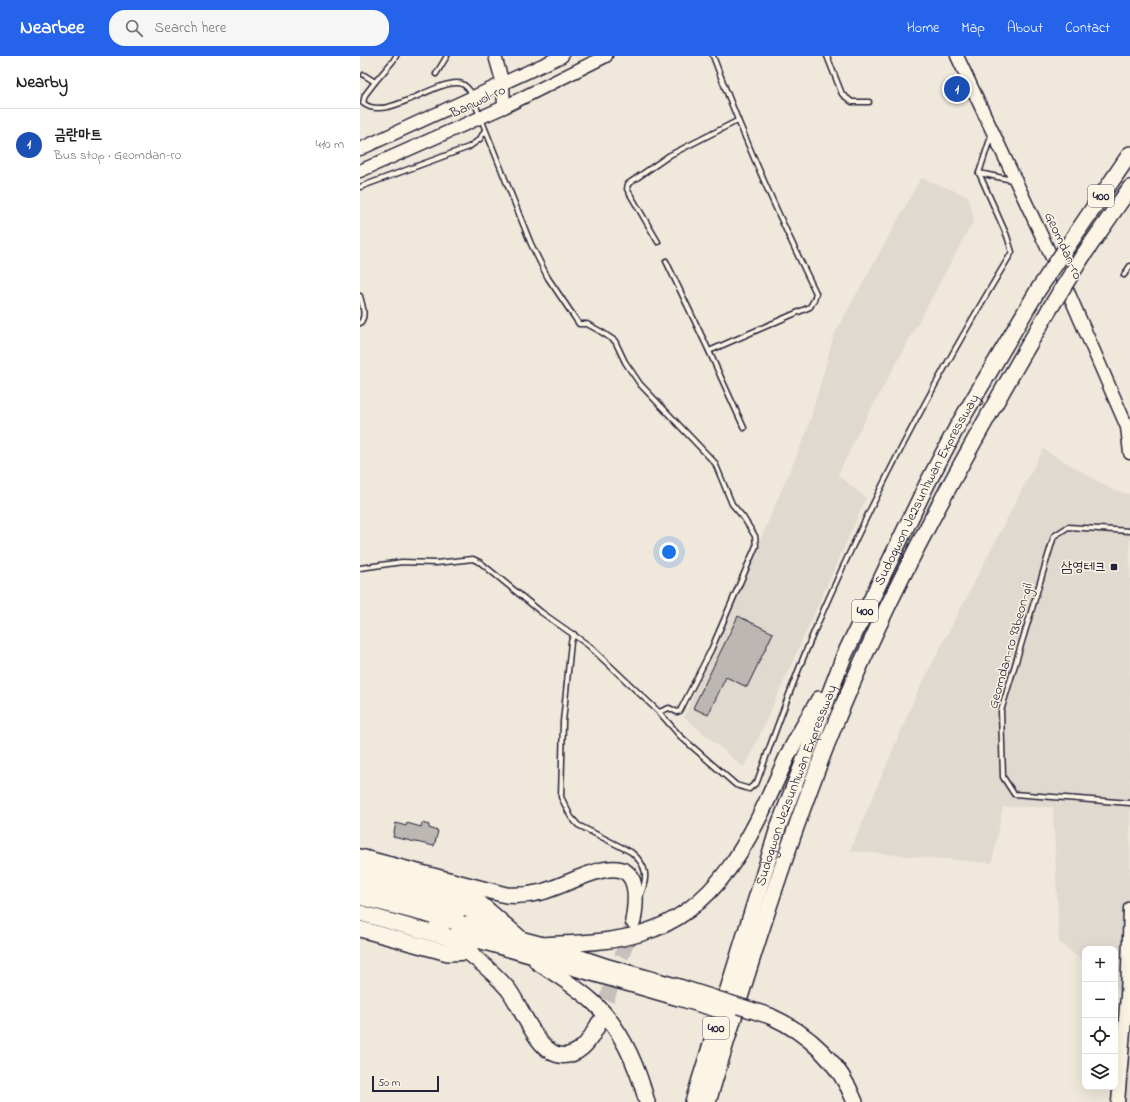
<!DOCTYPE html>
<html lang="en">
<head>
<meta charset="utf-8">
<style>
	:root { --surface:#fff; --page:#f6f6f6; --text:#222; --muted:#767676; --line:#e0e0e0; --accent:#2563eb }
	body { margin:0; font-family:"Indie Flower","Poor Story",sans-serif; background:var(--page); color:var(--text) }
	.controls { position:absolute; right:12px; bottom:12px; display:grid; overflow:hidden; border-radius:8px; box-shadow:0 4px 16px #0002 }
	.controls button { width:36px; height:36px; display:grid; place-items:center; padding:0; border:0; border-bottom:1px solid var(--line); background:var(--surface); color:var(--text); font:20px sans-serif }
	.scale { position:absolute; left:12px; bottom:10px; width:67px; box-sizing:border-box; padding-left:4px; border:2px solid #22223b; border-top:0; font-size:11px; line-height:14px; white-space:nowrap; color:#22223b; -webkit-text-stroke:3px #fcf5e5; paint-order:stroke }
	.you { position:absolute; left:309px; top:496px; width:14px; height:14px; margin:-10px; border:3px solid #fff; border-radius:50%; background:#1a73e8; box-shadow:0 0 0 6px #1a73e833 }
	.badge { display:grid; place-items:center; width:26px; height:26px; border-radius:50%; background:var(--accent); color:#fff; font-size:13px; font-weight:700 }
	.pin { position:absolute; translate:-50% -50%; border:2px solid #fff; box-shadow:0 1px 4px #0006 }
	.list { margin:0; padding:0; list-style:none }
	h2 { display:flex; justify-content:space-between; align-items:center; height:52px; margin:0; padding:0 16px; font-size:17px }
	h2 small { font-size:13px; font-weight:400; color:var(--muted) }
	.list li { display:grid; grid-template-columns:26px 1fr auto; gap:12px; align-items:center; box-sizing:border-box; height:72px; padding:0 16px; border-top:1px solid var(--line) }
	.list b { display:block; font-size:15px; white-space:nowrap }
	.list p { margin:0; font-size:13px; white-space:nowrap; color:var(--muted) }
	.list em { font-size:13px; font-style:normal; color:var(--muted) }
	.icon { flex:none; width:22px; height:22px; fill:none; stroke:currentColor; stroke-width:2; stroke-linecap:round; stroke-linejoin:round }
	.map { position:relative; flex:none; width:770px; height:1046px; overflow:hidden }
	header { display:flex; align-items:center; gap:24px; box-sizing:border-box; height:56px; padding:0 20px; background:var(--accent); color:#fff }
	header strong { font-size:19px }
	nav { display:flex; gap:22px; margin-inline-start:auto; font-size:14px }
	.search { width:280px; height:36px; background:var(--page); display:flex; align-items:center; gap:10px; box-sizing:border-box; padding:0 14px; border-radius:16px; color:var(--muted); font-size:15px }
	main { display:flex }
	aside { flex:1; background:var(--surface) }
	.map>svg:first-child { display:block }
	.built { fill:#e0d9cf }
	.building { fill:#bcb7b3; stroke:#22223b }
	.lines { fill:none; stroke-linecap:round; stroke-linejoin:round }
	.highway-tunnel { stroke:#c6c0bb; stroke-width:15; stroke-dasharray:15 8; stroke-linecap:butt }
	.lane-casing { stroke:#22223b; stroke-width:7 }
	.secondary-casing { stroke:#22223b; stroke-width:15 }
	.highway-casing { stroke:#22223b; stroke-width:18 }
	.lane { stroke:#fcf5e5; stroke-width:4 }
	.secondary { stroke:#fcf5e5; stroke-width:12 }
	.highway { stroke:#fcf5e5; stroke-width:15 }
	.highway-bridge-casing { stroke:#22223b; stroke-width:18; stroke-linecap:butt }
	.highway-bridge { stroke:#fcf5e5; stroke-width:15 }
	.poi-dot { fill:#22223b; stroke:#fcf5e5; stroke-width:1.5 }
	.labels { text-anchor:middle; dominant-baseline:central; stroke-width:3; stroke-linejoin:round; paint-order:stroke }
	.shield { fill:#fcf5e5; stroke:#63616e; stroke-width:1 }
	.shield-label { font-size:13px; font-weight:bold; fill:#22223b }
	.street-label { font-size:14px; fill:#22223b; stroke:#fcf5e5 }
	.poi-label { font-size:14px; fill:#22223b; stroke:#fcf5e5; text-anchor:end }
</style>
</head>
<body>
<header>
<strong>Nearbee</strong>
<div class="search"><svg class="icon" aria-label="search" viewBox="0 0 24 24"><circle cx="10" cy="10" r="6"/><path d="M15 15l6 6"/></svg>Search here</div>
<nav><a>Home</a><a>Map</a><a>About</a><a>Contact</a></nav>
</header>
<main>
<aside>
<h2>Nearby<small></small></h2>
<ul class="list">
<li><span class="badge" style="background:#1a4fb4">1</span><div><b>금란마트</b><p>Bus stop · Geomdan-ro</p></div><em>410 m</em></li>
</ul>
</aside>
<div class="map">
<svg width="770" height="1046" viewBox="0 0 770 1046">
	<rect width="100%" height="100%" fill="#efe8db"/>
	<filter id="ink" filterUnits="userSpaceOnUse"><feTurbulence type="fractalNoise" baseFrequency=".025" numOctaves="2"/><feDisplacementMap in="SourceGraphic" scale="8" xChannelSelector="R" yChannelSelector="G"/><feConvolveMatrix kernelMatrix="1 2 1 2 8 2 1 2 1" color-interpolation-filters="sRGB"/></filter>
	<g filter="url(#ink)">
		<g class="built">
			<polygon points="561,122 608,140 614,164 497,379 478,419 506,442 392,696 383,711 324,661 447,375 474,279"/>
			<polygon points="683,393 755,435 770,438 770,1046 755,1046 767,940 755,931 755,893 725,893 725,907 699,886 693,751 643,751 632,807 490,795 556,639"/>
		</g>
		<g class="building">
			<polygon points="378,560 413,577 387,631 366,621 348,659 333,652"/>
			<polygon points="36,767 46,770 47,767 61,771 62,767 69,769 69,772 78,775 74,790 33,781"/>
		</g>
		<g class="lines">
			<polyline class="highway-tunnel" points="239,966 272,870"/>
			<defs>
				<g id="lane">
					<path d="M36,0L33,5L15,26L5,39L3,47C25,66 72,26 98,27C103,27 107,31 110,35L171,188L188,222L219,268H227L240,275L255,285L265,306L280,328L355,407L372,448L383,461L395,480L396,490L351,594L320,655L317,656L309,652L299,656"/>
					<polyline points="467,0 482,38 492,46 509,46"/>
					<polyline points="76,18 87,0"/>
					<polyline points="4,19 15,26"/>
					<polyline points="631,80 619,117 652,124"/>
					<polyline points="0,131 109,91 120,83 125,74"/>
					<polyline points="298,186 267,133 268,128 310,99 377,65"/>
					<path d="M306,205L349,295L450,251L454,244L456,237C418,159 383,81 353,0"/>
					<polyline points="764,219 770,210"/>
					<path d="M0,240C2,249 7,260 0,267"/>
					<polyline points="349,295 384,372"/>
					<polyline points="770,475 708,471 694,480 641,655 643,721 654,738 770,747"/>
					<path d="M0,512L42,506L76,507L113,503L121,507L181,556L228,589L299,656L320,680L376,729L389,733L397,726C415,676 433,625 454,576C510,445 578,318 652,196L647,180L619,117"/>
					<path d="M214,578L211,586L203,666L201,741L211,761L218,769L271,796C288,810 288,821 280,841"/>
				</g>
				<g id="secondary">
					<polyline points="135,0 143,28 144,51"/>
					<polyline points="597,0 709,238 767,371 770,397"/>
					<polyline points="0,93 202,0"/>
					<polyline points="0,115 144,51 246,0"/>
					<polyline points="758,1046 767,940 770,852"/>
				</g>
				<g id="highway">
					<polyline points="713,182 770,98"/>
					<polyline points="722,201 770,132"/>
					<path d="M0,801L146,839C158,840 170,839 182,836C225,823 288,778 273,865"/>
					<polyline points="0,815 105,843"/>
					<polyline points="0,828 98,855"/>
					<polyline points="96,833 107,836 160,882"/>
					<polyline points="0,841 183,889 248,911 322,932"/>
					<polyline points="89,846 102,850 134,868"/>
					<polyline points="0,857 86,881"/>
					<path d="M76,872C100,890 128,910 148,933C163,952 179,1005 208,999C225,995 231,981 239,967"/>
					<polyline points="0,873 88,897 112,896"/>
					<polyline points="97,878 319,942"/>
					<path d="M183,889C216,887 250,887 282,877C364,853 395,771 427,701C437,681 448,662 459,643"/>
					<path d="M177,906C196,918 215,930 232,945C261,971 277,1009 287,1046"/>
					<path d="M410,960C448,977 480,1007 495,1046"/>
					<path id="s1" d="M333,1046L418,772L484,600L567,428L597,371L678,234"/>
					<path d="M348,1046C385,924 422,802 469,683C529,533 608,393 689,254"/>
				</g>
			</defs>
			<use href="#lane" class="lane-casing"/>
			<use href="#secondary" class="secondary-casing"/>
			<use href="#highway" class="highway-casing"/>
			<use href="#lane" class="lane"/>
			<use href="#secondary" class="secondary"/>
			<use href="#highway" class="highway"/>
			<defs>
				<g id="highway-bridge">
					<polyline points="678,234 713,182"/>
					<polyline points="689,254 722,201"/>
					<polyline points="322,932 410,960"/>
					<polyline points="319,942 369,957"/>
				</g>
			</defs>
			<use href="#highway-bridge" class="highway-bridge-casing"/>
			<use href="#highway-bridge" class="highway-bridge"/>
		</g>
	</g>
	<rect class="poi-dot" x="750" y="507" width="8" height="8" rx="2"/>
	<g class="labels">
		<g class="shield">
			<rect x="728" y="129" width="26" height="22" rx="3"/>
			<rect x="492" y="544" width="26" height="22" rx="3"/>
			<rect x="343" y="961" width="26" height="22" rx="3"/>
		</g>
		<g class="shield-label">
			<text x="741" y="140">400</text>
			<text x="505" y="555">400</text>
			<text x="356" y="972">400</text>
		</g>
		<g class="street-label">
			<text transform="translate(118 46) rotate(-25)">Banwol-ro</text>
			<text transform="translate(703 190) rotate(65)">Geomdan-ro</text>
			<text stroke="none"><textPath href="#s1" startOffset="657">Sudogwon Je2sunhwan Expressway</textPath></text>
			<text transform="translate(651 590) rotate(-74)">Geomdan-ro 93beon-gil</text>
			<text stroke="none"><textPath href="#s1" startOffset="333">Sudogwon Je2sunhwan Expressway</textPath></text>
		</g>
		<g class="poi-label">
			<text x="746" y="511">삼영테크</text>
		</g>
	</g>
</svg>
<div class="controls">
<button>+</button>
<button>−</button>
<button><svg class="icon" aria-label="locate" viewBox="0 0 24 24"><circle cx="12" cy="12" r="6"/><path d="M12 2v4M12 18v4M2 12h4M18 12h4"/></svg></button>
<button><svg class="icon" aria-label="layers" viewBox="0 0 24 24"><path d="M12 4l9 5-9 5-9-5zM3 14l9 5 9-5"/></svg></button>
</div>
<div class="scale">50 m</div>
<div class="you"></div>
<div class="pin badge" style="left:597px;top:33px;background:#1a4fb4">1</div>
</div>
</main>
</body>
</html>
